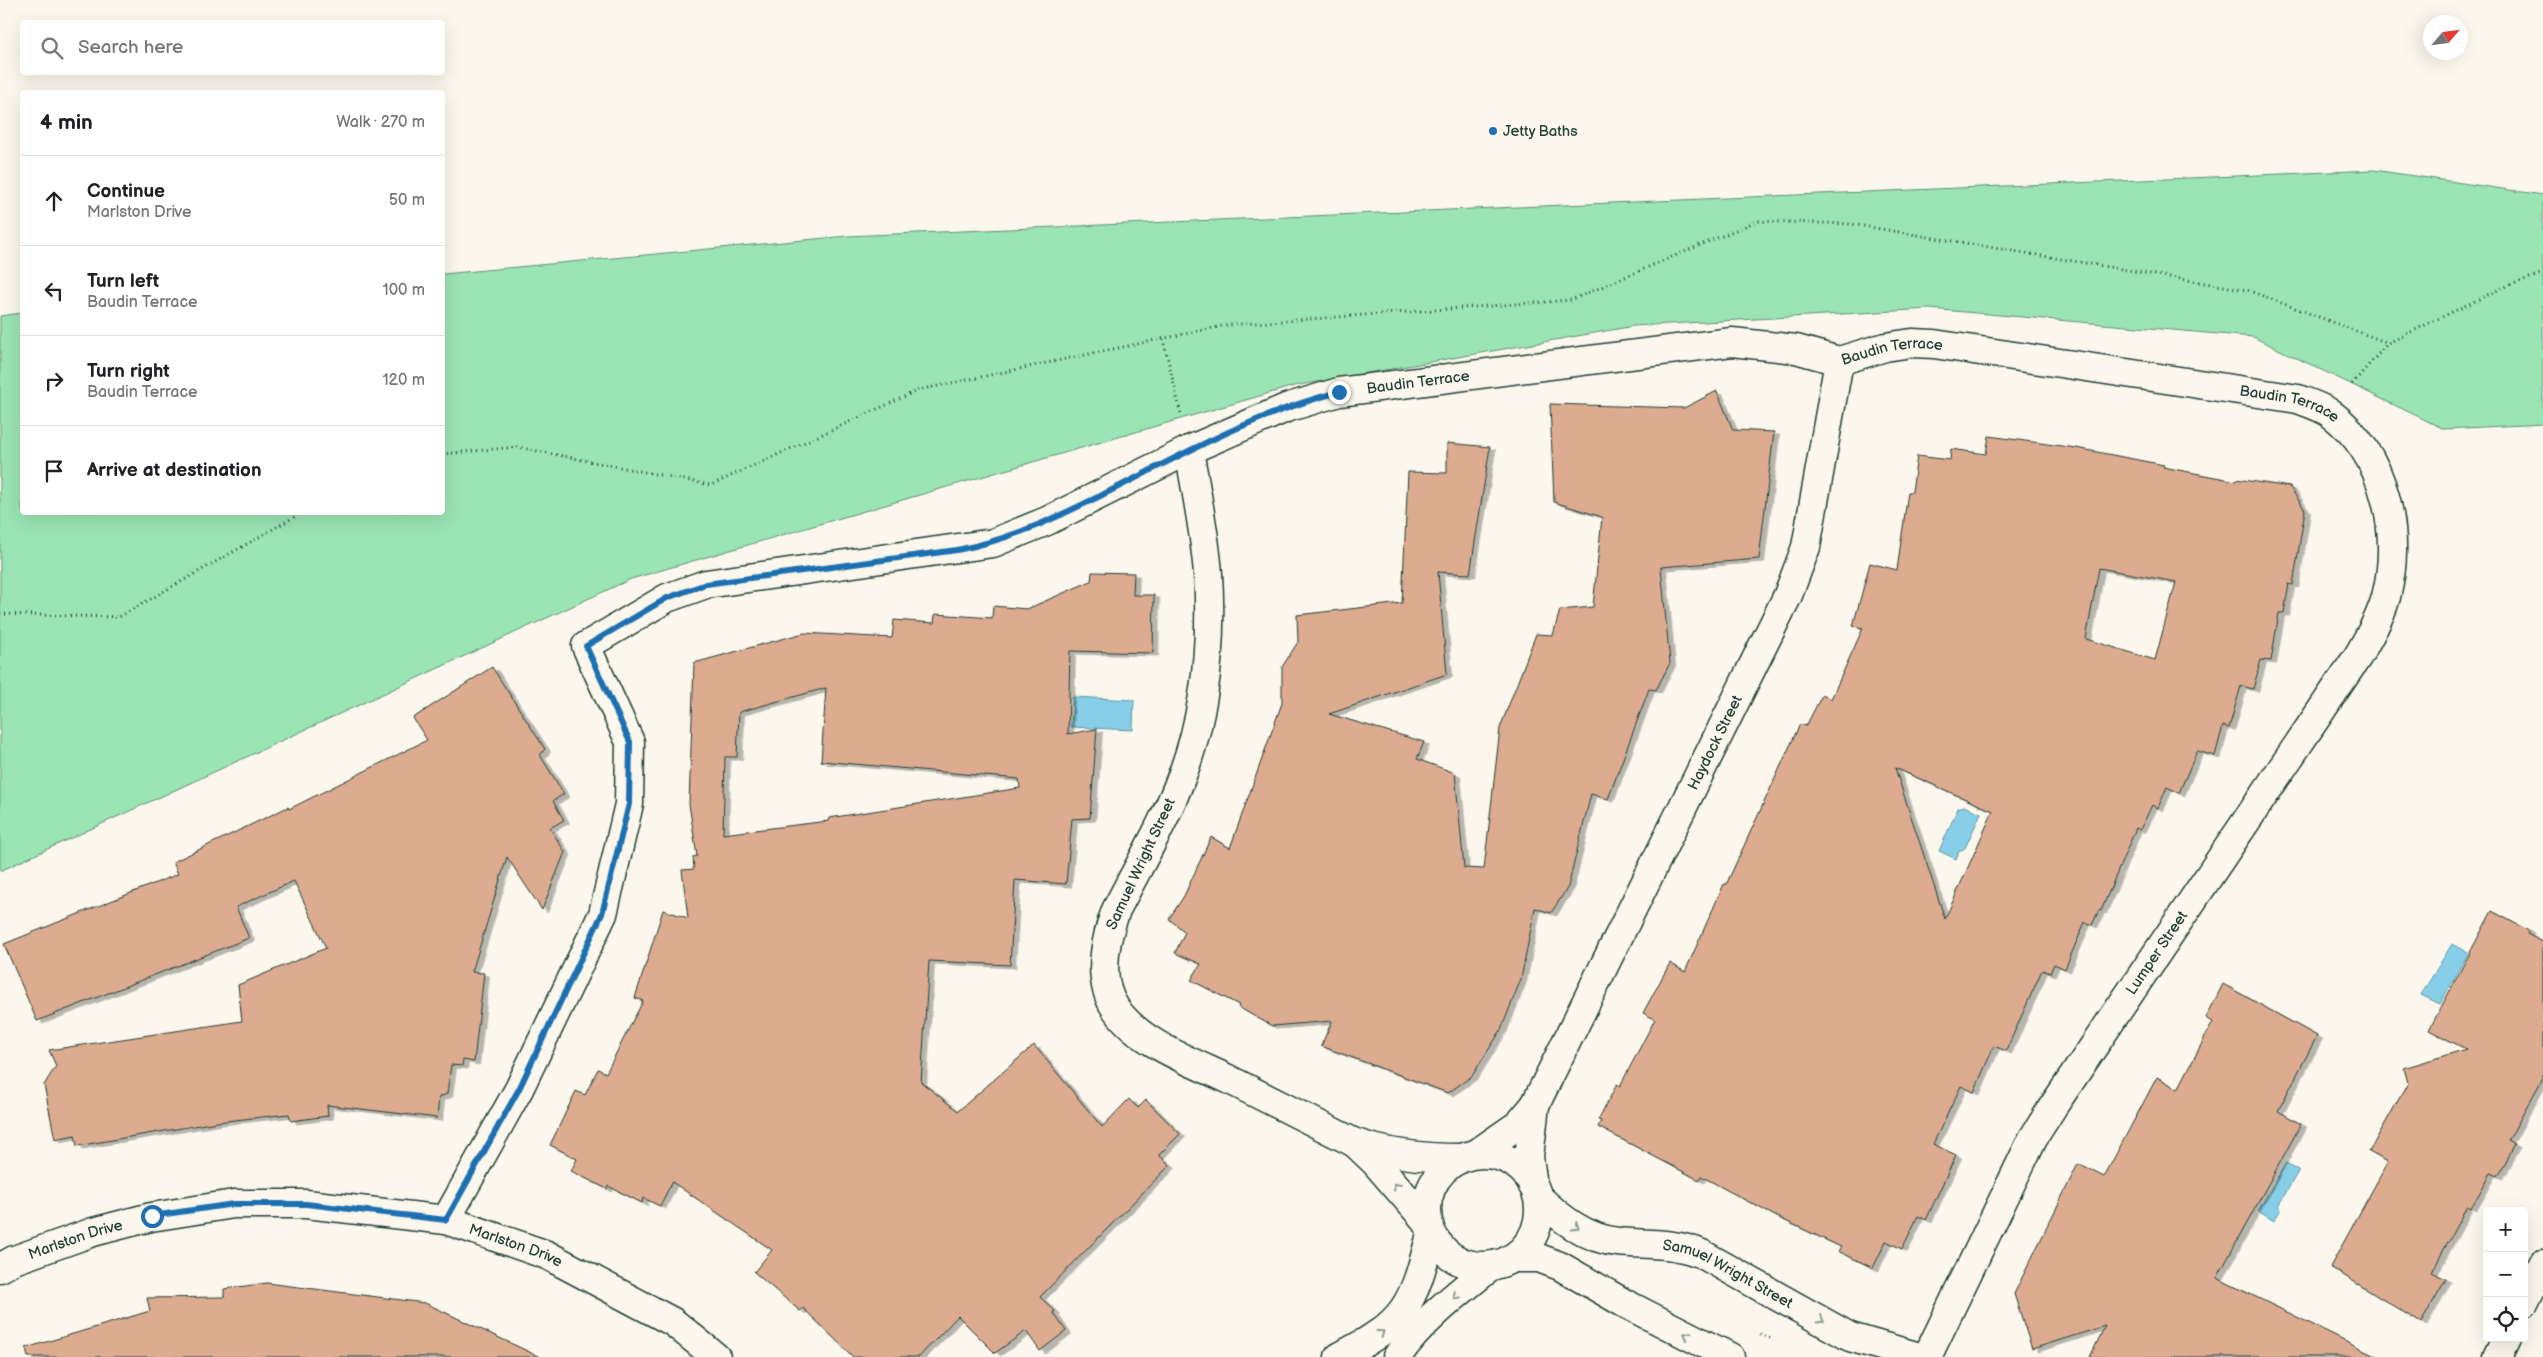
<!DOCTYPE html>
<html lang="en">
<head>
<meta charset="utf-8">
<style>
	:root { --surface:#fff; --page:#f6f6f6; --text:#202124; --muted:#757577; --line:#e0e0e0 }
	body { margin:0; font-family:"Balsamiq Sans",sans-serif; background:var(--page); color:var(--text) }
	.controls { position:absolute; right:15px; bottom:15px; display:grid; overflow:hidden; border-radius:5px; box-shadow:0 5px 20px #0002 }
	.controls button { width:45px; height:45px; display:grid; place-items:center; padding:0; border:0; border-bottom:1px solid var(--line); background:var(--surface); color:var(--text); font:25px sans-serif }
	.compass { position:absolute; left:2423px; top:15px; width:45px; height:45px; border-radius:50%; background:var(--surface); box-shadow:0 5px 20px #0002; rotate:62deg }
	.stop { position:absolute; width:15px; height:15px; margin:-11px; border:4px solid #1f6fb2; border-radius:50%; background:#fff }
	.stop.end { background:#1f6fb2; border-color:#fff; box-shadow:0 1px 5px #0008 }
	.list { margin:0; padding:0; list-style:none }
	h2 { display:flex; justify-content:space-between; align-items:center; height:65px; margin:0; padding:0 20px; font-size:21px }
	h2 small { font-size:16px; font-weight:400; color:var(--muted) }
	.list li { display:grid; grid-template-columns:32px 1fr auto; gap:15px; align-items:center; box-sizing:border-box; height:90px; padding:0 20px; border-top:1px solid var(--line) }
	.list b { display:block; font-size:19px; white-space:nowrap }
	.list p { margin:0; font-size:16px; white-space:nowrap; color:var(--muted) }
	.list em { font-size:16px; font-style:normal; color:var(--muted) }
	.icon { flex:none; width:28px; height:28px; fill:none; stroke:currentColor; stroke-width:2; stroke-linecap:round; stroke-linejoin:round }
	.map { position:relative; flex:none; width:2543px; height:1357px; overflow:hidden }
	.search { position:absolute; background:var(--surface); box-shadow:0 5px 20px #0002; left:20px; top:20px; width:425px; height:55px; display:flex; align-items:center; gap:12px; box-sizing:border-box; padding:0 18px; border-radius:5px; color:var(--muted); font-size:19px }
	.panel { position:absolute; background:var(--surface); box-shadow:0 5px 20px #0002; left:20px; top:90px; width:425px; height:425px; border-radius:5px }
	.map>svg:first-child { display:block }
	.green { fill:#9be4b3; stroke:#5d9074 }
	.water { fill:#87cfe8; stroke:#5d95a0 }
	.building { fill:#ddab90; stroke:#1f3d34; fill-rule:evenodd; filter:url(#shadow) }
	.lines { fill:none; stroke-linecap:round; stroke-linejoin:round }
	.minor-casing { stroke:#1f3d34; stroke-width:31 }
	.tertiary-casing { stroke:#1f3d34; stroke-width:31 }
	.path { stroke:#1f3d34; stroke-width:3; stroke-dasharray:1 4; stroke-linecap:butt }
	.minor { stroke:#fbf7ec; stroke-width:28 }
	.tertiary { stroke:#fbf7ec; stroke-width:28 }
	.oneway { stroke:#8d9a90 }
	.route { stroke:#1f6fb2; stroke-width:6 }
	.poi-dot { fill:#1f6fb2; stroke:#fbf7ec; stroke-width:2 }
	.labels { text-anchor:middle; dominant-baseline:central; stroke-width:5; stroke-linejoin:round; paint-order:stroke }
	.poi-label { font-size:15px; fill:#1f3d34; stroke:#fbf7ec; text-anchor:start }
	.street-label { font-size:15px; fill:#1f3d34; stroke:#fbf7ec }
</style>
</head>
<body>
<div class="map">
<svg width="2543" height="1357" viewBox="0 0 2543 1357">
	<defs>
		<filter id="shadow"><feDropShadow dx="5.5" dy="3" stdDeviation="0" flood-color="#0004"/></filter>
	</defs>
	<rect width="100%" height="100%" fill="#fbf7ec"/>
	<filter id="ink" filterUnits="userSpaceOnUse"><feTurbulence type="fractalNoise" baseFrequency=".02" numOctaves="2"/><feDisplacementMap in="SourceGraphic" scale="10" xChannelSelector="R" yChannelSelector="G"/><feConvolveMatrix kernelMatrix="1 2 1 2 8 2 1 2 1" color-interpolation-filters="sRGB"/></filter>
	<g filter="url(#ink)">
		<polygon class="green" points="2374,170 2543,195 2543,424 2444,429 2253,337 1930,309 1634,326 1294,386 631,579 0,871 0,316 22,313 22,512 442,512 443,274 847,236"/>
		<g class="water">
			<polygon points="1073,697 1134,700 1133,730 1071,727"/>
			<polygon points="1964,806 1981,813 1965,848 1959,851 1956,859 1939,851 1958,808"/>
			<polygon points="2452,944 2468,953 2440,1004 2421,995"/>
			<polygon points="2286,1163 2299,1170 2278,1206 2281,1209 2274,1221 2258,1211"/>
		</g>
		<g class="building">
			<polygon points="1717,391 1733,430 1774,432 1759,559 1661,567 1670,663 1656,690 1649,689 1608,799 1591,794 1568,887 1551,913 1535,908 1521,979 1501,1030 1472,1076 1448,1093 1321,1046 1332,1021 1272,1026 1238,1007 1239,1005 1191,980 1201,964 1175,953 1185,932 1169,919 1184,896 1211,837 1230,848 1282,703 1282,667 1298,642 1297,615 1402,603 1408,472 1447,473 1447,443 1490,447 1470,574 1438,572 1447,674 1329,714 1424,742 1417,759 1455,773 1464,868 1484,869 1500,728 1536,634 1553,635 1560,610 1593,607 1602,517 1554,502 1550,404 1684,408"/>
			<path d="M1989,436L2076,448L2164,465L2163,467L2236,481V479L2290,487L2305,510L2293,585L2289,584L2284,613H2279L2271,661L2261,660L2253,689L2241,686L2229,728L2223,726L2215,756L2197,751L2179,793L2167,787L2158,808L2152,805L2140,830L2136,828L2101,911L2099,910L2092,925L2085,922L2065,969L2054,964L2050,973L2042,970L2006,1051L1994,1046L1974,1092L1961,1086L1933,1144L1956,1155L1926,1220L1918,1216L1902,1249L1886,1241L1873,1268L1838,1251L1841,1247L1773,1215L1701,1176L1699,1180L1598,1127L1601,1121L1598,1120L1617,1084L1620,1086L1655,1019L1643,1013L1670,963L1685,972L1724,884L1726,885L1800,724L1806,726L1822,695L1831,699L1863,628L1853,626L1870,563L1897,570L1908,492H1912L1917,456L1950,460L1951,449L1986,454ZM2099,568L2176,582L2155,660L2086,639ZM1895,768L1993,811L1945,919Z"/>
			<path d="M1092,572L1134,573L1133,595H1154L1153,653L1070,651L1068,734L1097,729L1090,818L1072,819L1066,884L1015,880L1010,965L929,961L921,1082L958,1111L1034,1045L1102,1127L1129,1099L1138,1108L1146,1100L1180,1134L1159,1155L1170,1165L1040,1297L1055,1311L1053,1312L1066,1331L1040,1351L1026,1331L995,1353L958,1316L919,1357H853L803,1308L800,1311L754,1272L772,1250L672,1182L660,1206L643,1198L642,1203L608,1186L607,1189L571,1171L577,1159L550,1145L576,1091L585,1095L598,1069L606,1073L643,1001L635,998L663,910L688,918L682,870L694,869L693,857L697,856L689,804L694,663L804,633L892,638L894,620L934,623L935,614L992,618L993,606L1027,609L1091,581ZM826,688L821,761L1019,779L1020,788L829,818L828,821L723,834L725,757H737L739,712Z"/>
			<polygon points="492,667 545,749 540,755 564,794 553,801 564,820 550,828 565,852 542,910 507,857 472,972 484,973 474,1062 463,1060 462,1066 451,1065 447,1094 439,1097 437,1118 327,1105 328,1116 291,1121 289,1114 217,1122 77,1146 75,1135 55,1139 44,1085 56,1066 49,1050 242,1021 238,985 326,948 294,881 236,907 249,938 37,1021 4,944 178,874 173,862 288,807 289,809 427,740 413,718"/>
			<polygon points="2492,911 2529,931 2527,934 2543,942 2543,1078 2508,1141 2515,1145 2498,1176 2491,1173 2471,1208 2467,1206 2432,1272 2446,1279 2421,1323 2330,1267 2388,1162 2369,1152 2408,1083 2404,1068 2466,1049 2429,1030"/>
			<polygon points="2223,984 2317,1036 2278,1111 2301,1124 2217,1278 2379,1357 2090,1357 2105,1326 2032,1349 2014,1294 2078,1164 2104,1177 2157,1077 2178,1089 2213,1022 2206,1018"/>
			<polygon points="267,1283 425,1303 540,1357 28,1357 26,1348 150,1311 147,1298 224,1297 224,1289"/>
		</g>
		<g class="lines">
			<defs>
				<g id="minor">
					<path d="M1189,450C1196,491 1205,533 1208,574C1212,640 1206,711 1183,773C1166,820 1139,865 1116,910C1105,940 1096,980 1116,1009C1141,1044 1190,1061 1228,1079C1270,1100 1311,1121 1353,1142C1387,1154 1424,1158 1460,1158"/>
					<polyline points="1355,1143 1375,1162 1428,1223"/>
					<circle cx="1483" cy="1210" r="56"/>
					<path id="s1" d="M1476,1154L1519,1124L1535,1105L1788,595L1806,547L1839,361"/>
					<polyline points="1533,1186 1529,1157 1535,1105"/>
					<path id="s2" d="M1538,1197C1560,1218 1586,1239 1618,1242C1647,1245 1674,1242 1702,1254L1850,1337L1919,1357"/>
					<path id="s3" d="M446,1220L519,1089L603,914L629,804L630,742L586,646L667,598L706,584L993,543L1047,521L1189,450L1286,408L1339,392L1732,342L1796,349L1839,361L1885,347L1912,343L1934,344L2298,399C2308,403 2321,407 2330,413C2386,454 2402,533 2386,597C2380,618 2369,637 2358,656L2054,1105L2033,1138L1927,1357"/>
					<polyline points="1512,1258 1539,1258 1560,1266 1624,1303 1730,1357"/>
					<polyline points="2524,1303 2543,1264"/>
					<path d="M1339,1357C1407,1321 1412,1307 1431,1234"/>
					<path d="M1397,1357C1419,1323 1462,1290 1493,1265"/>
					<polyline points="2498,1357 2507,1338"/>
				</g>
				<g id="tertiary">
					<path id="s4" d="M0,1268L14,1260L93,1232L151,1217L234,1204H306L446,1220L547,1255L673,1322L716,1357"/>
				</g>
			</defs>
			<use href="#minor" class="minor-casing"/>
			<use href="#tertiary" class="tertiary-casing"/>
			<g class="path">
				<polyline points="1163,339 1181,414"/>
				<polyline points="2352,384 2388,343"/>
				<polyline points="442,454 517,447 711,485 919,390 1227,325 1571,300 1757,221 1851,224 2247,290 2388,343 2502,288 2543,273"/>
				<polyline points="0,614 119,617 303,512"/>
				<polyline points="1760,1334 1773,1339"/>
			</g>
			<use href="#minor" class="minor"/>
			<use href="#tertiary" class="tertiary"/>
		</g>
		<defs><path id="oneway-chevron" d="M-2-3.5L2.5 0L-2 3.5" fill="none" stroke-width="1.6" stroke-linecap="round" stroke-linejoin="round" transform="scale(1.25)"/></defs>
		<g class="oneway">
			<use href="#oneway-chevron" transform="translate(1396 1186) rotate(-132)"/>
			<use href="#oneway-chevron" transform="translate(1576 1227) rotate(32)"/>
			<use href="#oneway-chevron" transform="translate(1456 1296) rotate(136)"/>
			<use href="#oneway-chevron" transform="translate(1821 1320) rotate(30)"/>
			<use href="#oneway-chevron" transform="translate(1381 1333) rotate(-36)"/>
			<use href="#oneway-chevron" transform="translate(1687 1335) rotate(-153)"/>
		</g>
	</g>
	<g class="lines" filter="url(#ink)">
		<path class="route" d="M152,1216L234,1204H306L446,1220L519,1089L602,914L629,804L630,742L586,646L667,598L706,584L957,550C1019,538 1070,511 1126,483C1194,448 1264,411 1339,392"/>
	</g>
	<circle class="poi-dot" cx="1493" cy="131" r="5"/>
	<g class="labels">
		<g class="poi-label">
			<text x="1503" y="131">Jetty Baths</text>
		</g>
		<g class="street-label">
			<text stroke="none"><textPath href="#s3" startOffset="1988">Baudin Terrace</textPath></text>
			<text stroke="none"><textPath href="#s3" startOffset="1508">Baudin Terrace</textPath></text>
			<text stroke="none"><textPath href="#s3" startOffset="2392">Baudin Terrace</textPath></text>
			<text stroke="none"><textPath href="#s1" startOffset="482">Haydock Street</textPath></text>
			<text transform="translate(1141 864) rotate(-65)">Samuel Wright Street</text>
			<text transform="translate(2157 953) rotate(-56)">Lumper Street</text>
			<text stroke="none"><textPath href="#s4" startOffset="81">Marlston Drive</textPath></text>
			<text stroke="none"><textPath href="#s4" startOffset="531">Marlston Drive</textPath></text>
			<text stroke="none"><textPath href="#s2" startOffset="210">Samuel Wright Street</textPath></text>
		</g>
	</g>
</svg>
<div class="controls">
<button>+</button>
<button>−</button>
<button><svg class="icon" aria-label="locate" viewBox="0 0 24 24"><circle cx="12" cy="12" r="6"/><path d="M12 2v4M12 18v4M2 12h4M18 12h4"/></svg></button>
</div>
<svg class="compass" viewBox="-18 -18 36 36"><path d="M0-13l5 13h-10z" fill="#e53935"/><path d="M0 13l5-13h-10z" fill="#757577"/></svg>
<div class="stop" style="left:152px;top:1216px"></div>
<div class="stop end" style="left:1339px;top:392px"></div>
<div class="search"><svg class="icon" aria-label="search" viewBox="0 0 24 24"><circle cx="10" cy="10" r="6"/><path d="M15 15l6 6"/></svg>Search here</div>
<section class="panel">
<h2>4 min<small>Walk · 270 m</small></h2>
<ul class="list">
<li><svg class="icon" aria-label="ahead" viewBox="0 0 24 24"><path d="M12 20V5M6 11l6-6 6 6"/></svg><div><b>Continue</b><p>Marlston Drive</p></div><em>50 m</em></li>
<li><svg class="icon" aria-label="left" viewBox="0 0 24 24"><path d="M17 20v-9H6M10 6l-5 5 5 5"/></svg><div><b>Turn left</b><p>Baudin Terrace</p></div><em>100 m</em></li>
<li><svg class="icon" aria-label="right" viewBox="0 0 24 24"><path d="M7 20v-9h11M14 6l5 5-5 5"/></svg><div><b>Turn right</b><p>Baudin Terrace</p></div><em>120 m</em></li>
<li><svg class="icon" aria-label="arrive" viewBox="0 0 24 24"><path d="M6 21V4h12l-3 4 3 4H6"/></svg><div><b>Arrive at destination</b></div></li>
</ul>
</section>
</div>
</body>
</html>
